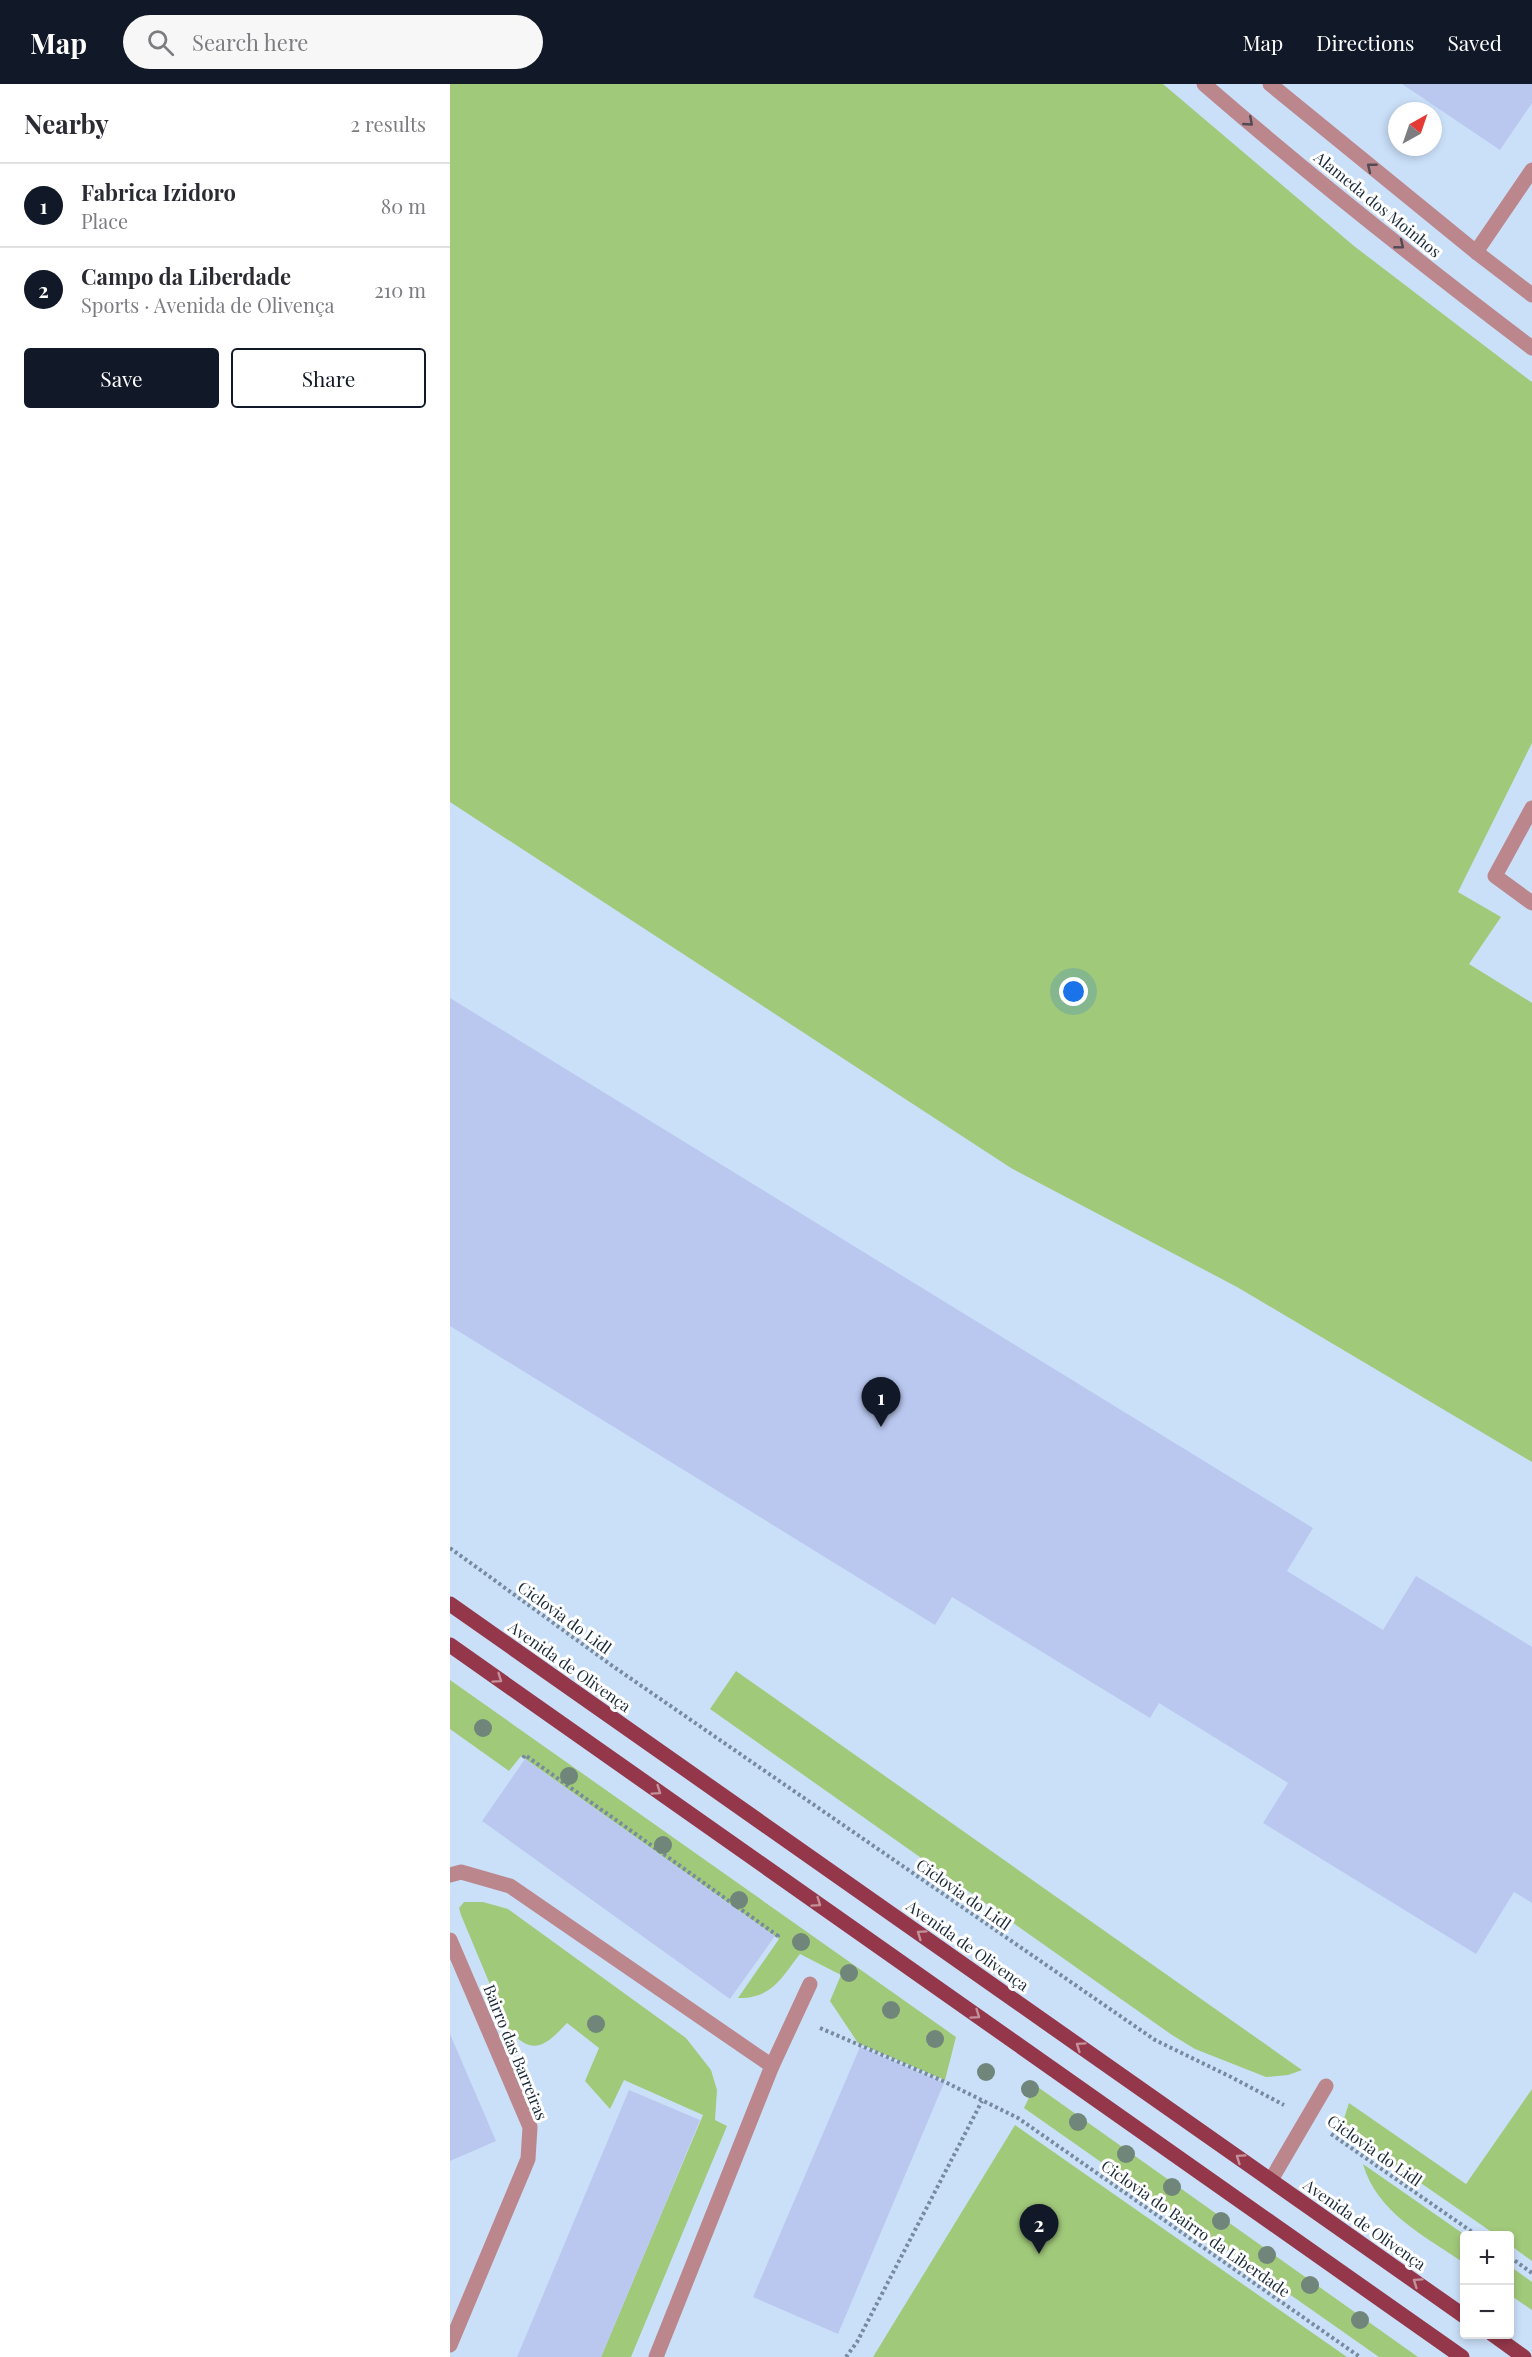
<!DOCTYPE html>
<html lang="en">
<head>
<meta charset="utf-8">
<style>
	:root { --surface:#fff; --page:#f7f7f7; --text:#2b2b33; --muted:#7c7c81; --line:#e1e1e2; --accent:#111827 }
	body { margin:0; font-family:"Playfair Display",serif; background:var(--page); color:var(--text) }
	.controls { position:absolute; right:18px; bottom:18px; display:grid; overflow:hidden; border-radius:6px; box-shadow:0 3px 9px #0003 }
	.controls button { width:54px; height:54px; display:grid; place-items:center; padding:0; border:0; border-bottom:2px solid var(--line); background:var(--surface); color:var(--text); font:30px sans-serif }
	.compass { position:absolute; left:938px; top:18px; width:54px; height:54px; border-radius:50%; background:var(--surface); box-shadow:0 3px 9px #0003; rotate:40deg }
	.you { position:absolute; left:624px; top:908px; width:21px; height:21px; margin:-15px; border:4px solid #fff; border-radius:50%; background:#1a73e8; box-shadow:0 0 0 9px #1a73e833 }
	.badge { display:grid; place-items:center; width:39px; height:39px; border-radius:50%; background:var(--accent); color:#fff; font-size:20px; font-weight:700 }
	.pin { position:absolute; translate:-50% -50px; filter:drop-shadow(0 2px 3px #0008) }
	.pin::after { content:''; position:absolute; top:32px; width:21px; height:18px; background:inherit; clip-path:polygon(0 0,100% 0,50% 100%) }
	.list { margin:0; padding:0; list-style:none }
	h2 { display:flex; justify-content:space-between; align-items:center; height:78px; margin:0; padding:0 24px; font-size:26px }
	h2 small { font-size:20px; font-weight:400; color:var(--muted) }
	.list li { display:grid; grid-template-columns:39px 1fr auto; gap:18px; align-items:center; box-sizing:border-box; height:84px; padding:0 24px; border-top:2px solid var(--line) }
	.list b { display:block; font-size:22px; white-space:nowrap }
	.list p { margin:0; font-size:20px; white-space:nowrap; color:var(--muted) }
	.list em { font-size:20px; font-style:normal; color:var(--muted) }
	.actions { display:flex; gap:12px; padding:18px 24px }
	.actions a { flex:1; padding:14px 0; border:2px solid var(--accent); border-radius:6px; text-align:center; font-size:21px; color:var(--accent) }
	.actions .main { background:var(--accent); color:#fff }
	.icon { flex:none; width:33px; height:33px; fill:none; stroke:currentColor; stroke-width:2; stroke-linecap:round; stroke-linejoin:round }
	.map { position:relative; flex:none; width:1082px; height:2273px; overflow:hidden }
	header { display:flex; align-items:center; gap:36px; box-sizing:border-box; height:84px; padding:0 30px; background:var(--accent); color:#fff }
	header strong { font-size:28px }
	nav { display:flex; gap:33px; margin-inline-start:auto; font-size:21px }
	.search { width:420px; height:54px; background:var(--page); display:flex; align-items:center; gap:15px; box-sizing:border-box; padding:0 21px; border-radius:33px; color:var(--muted); font-size:22px }
	main { display:flex }
	aside { flex:1; background:var(--surface) }
	.map>svg:first-child { display:block }
	.green { fill:#a1c97a }
	.building { fill:#bac8f0 }
	.lines { fill:none; stroke-linecap:round; stroke-linejoin:round }
	.path { stroke:#778a9e; stroke-width:4; stroke-dasharray:3 3; stroke-linecap:butt }
	.service { stroke:#bb868c; stroke-width:15 }
	.minor { stroke:#bb868c; stroke-width:15 }
	.primary { stroke:#94374a; stroke-width:15 }
	.tree { fill:#71867a }
	.oneway { stroke:#524a55 }
	.oneway2 { stroke:#c4919b }
	.labels { text-anchor:middle; dominant-baseline:central; stroke-width:6; stroke-linejoin:round; paint-order:stroke }
	.street-label { font-size:16px; fill:#1a2938; stroke:#fff }
</style>
</head>
<body>
<header>
<strong>Map</strong>
<div class="search"><svg class="icon" aria-label="search" viewBox="0 0 24 24"><circle cx="10" cy="10" r="6"/><path d="M15 15l6 6"/></svg>Search here</div>
<nav><a>Map</a><a>Directions</a><a>Saved</a></nav>
</header>
<main>
<aside>
<h2>Nearby<small>2 results</small></h2>
<ul class="list">
<li><span class="badge">1</span><div><b>Fabrica Izidoro</b><p>Place</p></div><em>80 m</em></li>
<li><span class="badge">2</span><div><b>Campo da Liberdade</b><p>Sports · Avenida de Olivença</p></div><em>210 m</em></li>
</ul>
<div class="actions"><a class="main">Save</a><a>Share</a></div>
</aside>
<div class="map">
<svg width="1082" height="2273" viewBox="0 0 1082 2273">
	<rect width="100%" height="100%" fill="#cae0f9"/>
	<g class="green">
		<polygon points="0,0 713,0 904,162 1082,298 1082,659 1008,808 1051,833 1019,880 1082,919 1082,1378 787,1203 561,1084 0,718"/>
		<polygon points="286,1587 852,1986 838,1991 816,1993 745,1965 722,1951 260,1625"/>
		<path d="M0,1596L506,1953L495,1996L408,1959L380,1917L391,1891L350,1870C332,1893 322,1915 288,1914L329,1855L71,1672L59,1687L0,1645Z"/>
		<path d="M14,1818H33L58,1825L236,1954L261,1986L267,2006L265,2036L277,2042L181,2273H151L253,2031L174,1996L160,2025L135,1997L149,1964L117,1939C97,1960 84,1974 59,1946L11,1831L9,1824Z"/>
		<polygon points="585,2001 968,2273 929,2273 574,2024"/>
		<polygon points="1082,2005 1082,2177 1060,2161 1060,2152 1046,2151 891,2044 899,2019 1016,2100"/>
		<polygon points="565,2041 897,2273 423,2273"/>
		<path d="M913,2080L1015,2151L1014,2179C975,2152 927,2129 913,2080Z"/>
		<polygon points="1060,2182 1082,2198 1082,2226 1060,2211"/>
	</g>
	<g class="building">
		<polygon points="952,0 1082,0 1082,19 1050,66"/>
		<polygon points="0,914 863,1444 837,1487 933,1546 966,1492 1082,1563 1082,1819 1064,1808 1026,1870 813,1739 838,1699 709,1619 700,1634 502,1513 485,1541 0,1242"/>
		<polygon points="75,1675 325,1852 280,1915 32,1737"/>
		<polygon points="0,1950 46,2057 0,2077"/>
		<polygon points="410,1963 494,1999 388,2250 303,2213"/>
		<polygon points="179,2006 250,2036 207,2140 151,2273 67,2273"/>
	</g>
	<g class="lines">
		<g class="path">
			<polyline points="0,1464 164,1583 705,1956 781,1993 834,2021"/>
			<polyline points="73,1674 75,1671 328,1852 327,1854"/>
			<polyline points="370,1944 493,1997 568,2034 910,2273"/>
			<polyline points="881,2050 1028,2152"/>
			<polyline points="1060,2173 1082,2189"/>
			<polyline points="396,2273 407,2258 532,2017"/>
		</g>
		<polyline class="service" points="821,2096 876,2002"/>
		<g class="minor">
			<path d="M754,0C860,92 970,179 1082,264"/>
			<polyline points="820,0 1026,168 1082,211"/>
			<polyline points="1026,168 1082,86"/>
			<polyline points="1082,724 1045,792 1082,819"/>
			<polyline points="0,1791 11,1788 60,1802 322,1982"/>
			<polyline points="0,1856 80,2043 78,2075 0,2261"/>
			<polyline points="206,2273 322,1982 360,1900"/>
		</g>
		<g class="primary">
			<polyline points="0,1520 1014,2232"/>
			<polyline points="0,1561 1012,2273"/>
			<polyline points="1042,2250 1074,2273"/>
		</g>
	</g>
	<g class="tree">
		<circle cx="33" cy="1644" r="9"/>
		<circle cx="119" cy="1692" r="9"/>
		<circle cx="213" cy="1761" r="9"/>
		<circle cx="289" cy="1816" r="9"/>
		<circle cx="351" cy="1858" r="9"/>
		<circle cx="399" cy="1889" r="9"/>
		<circle cx="441" cy="1926" r="9"/>
		<circle cx="146" cy="1940" r="9"/>
		<circle cx="485" cy="1955" r="9"/>
		<circle cx="536" cy="1988" r="9"/>
		<circle cx="580" cy="2005" r="9"/>
		<circle cx="628" cy="2038" r="9"/>
		<circle cx="676" cy="2070" r="9"/>
		<circle cx="722" cy="2103" r="9"/>
		<circle cx="771" cy="2137" r="9"/>
		<circle cx="817" cy="2171" r="9"/>
		<circle cx="860" cy="2201" r="9"/>
		<circle cx="910" cy="2236" r="9"/>
	</g>
	<defs><path id="oneway-chevron" d="M-2-3.5L2.5 0L-2 3.5" fill="none" stroke-width="1.6" stroke-linecap="round" stroke-linejoin="round" transform="scale(1.5)"/></defs>
	<g class="oneway">
		<use href="#oneway-chevron" transform="translate(799 38) rotate(41)"/>
		<use href="#oneway-chevron" transform="translate(921 83) rotate(-141)"/>
		<use href="#oneway-chevron" transform="translate(950 161) rotate(39)"/>
	</g>
	<g class="oneway2">
		<use href="#oneway-chevron" transform="translate(48 1595) rotate(35)"/>
		<use href="#oneway-chevron" transform="translate(207 1707) rotate(35)"/>
		<use href="#oneway-chevron" transform="translate(367 1819) rotate(35)"/>
		<use href="#oneway-chevron" transform="translate(471 1850) rotate(-145)"/>
		<use href="#oneway-chevron" transform="translate(526 1931) rotate(35)"/>
		<use href="#oneway-chevron" transform="translate(630 1962) rotate(-145)"/>
		<use href="#oneway-chevron" transform="translate(790 2074) rotate(-145)"/>
		<use href="#oneway-chevron" transform="translate(967 2198) rotate(-145)"/>
	</g>
	<g class="labels">
		<g class="street-label">
			<text transform="translate(928 120) rotate(39)">Alameda dos Moinhos</text>
			<text transform="translate(115 1533) rotate(36)">Ciclovia do Lidl</text>
			<text transform="translate(120 1582) rotate(35)">Avenida de Olivença</text>
			<text transform="translate(514 1810) rotate(35)">Ciclovia do Lidl</text>
			<text transform="translate(518 1861) rotate(35)">Avenida de Olivença</text>
			<text transform="translate(66 1968) rotate(68)">Bairro das Barreiras</text>
			<text transform="translate(925 2066) rotate(35)">Ciclovia do Lidl</text>
			<text transform="translate(915 2140) rotate(35)">Avenida de Olivença</text>
			<text transform="translate(746 2144) rotate(35)">Ciclovia do Bairro da Liberdade</text>
		</g>
	</g>
</svg>
<div class="controls">
<button>+</button>
<button>−</button>
</div>
<svg class="compass" viewBox="-18 -18 36 36"><path d="M0-13l5 13h-10z" fill="#e53935"/><path d="M0 13l5-13h-10z" fill="#7c7c81"/></svg>
<div class="you"></div>
<div class="pin badge" style="left:431px;top:1343px">1</div>
<div class="pin badge" style="left:589px;top:2170px">2</div>
</div>
</main>
</body>
</html>
